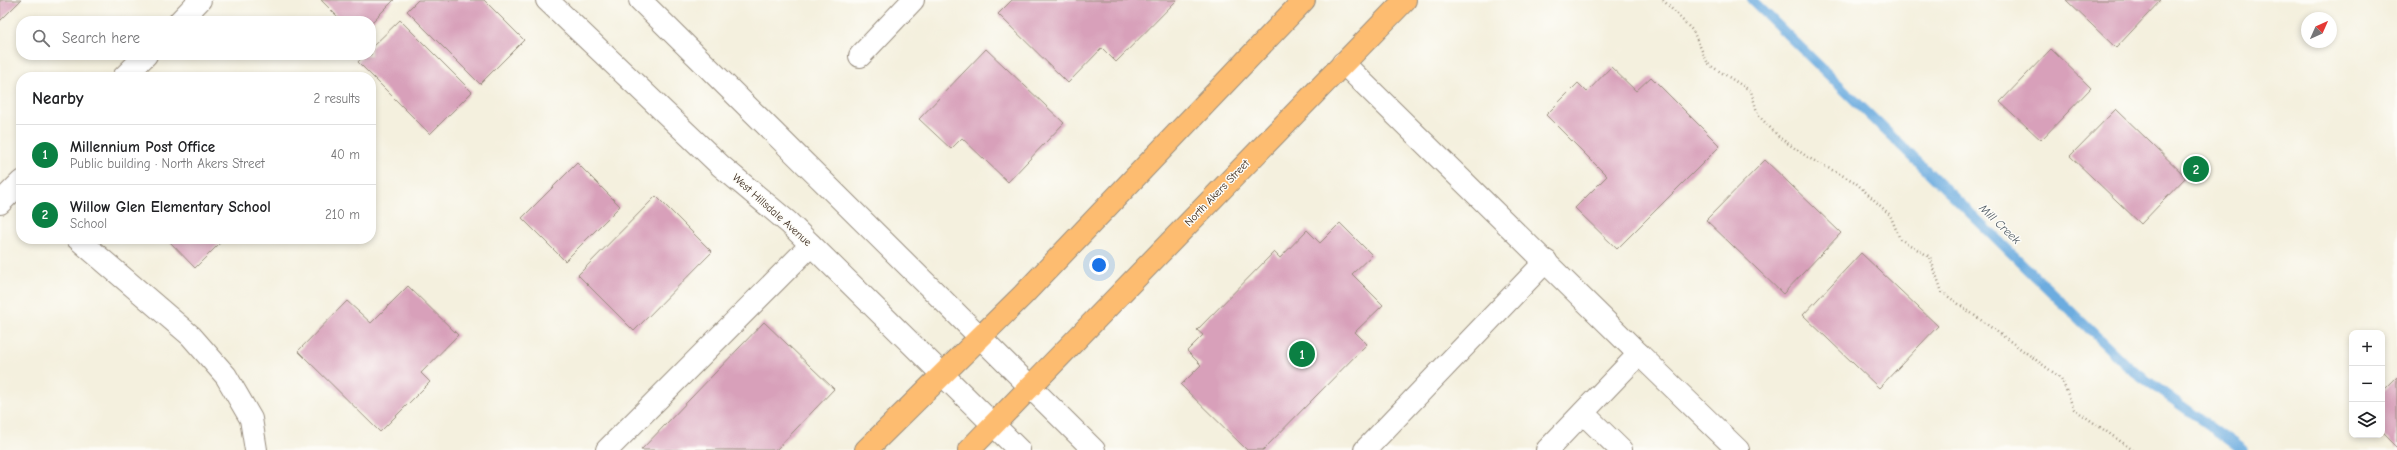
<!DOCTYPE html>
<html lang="en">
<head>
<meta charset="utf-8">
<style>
	:root { --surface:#fff; --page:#f6f6f6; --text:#202124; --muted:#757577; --line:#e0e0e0; --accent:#0b8043 }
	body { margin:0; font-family:"Comic Neue",sans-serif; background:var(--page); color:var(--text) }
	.controls { position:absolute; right:12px; bottom:12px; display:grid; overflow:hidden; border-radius:8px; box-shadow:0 2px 6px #0003 }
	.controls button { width:36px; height:36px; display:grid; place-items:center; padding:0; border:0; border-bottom:1px solid var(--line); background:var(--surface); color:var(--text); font:20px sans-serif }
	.compass { position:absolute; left:2301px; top:12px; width:36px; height:36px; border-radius:50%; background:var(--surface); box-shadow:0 2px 6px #0003; rotate:45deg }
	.you { position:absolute; left:1099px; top:265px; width:14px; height:14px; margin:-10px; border:3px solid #fff; border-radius:50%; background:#1a73e8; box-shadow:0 0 0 6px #1a73e833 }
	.badge { display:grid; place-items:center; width:26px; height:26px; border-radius:50%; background:var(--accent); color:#fff; font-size:13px; font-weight:700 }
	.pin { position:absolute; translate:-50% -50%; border:2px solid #fff; box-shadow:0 1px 4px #0006 }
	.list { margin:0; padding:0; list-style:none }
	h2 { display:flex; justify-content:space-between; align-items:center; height:52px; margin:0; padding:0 16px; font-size:17px }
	h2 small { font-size:13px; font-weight:400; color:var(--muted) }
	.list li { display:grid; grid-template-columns:26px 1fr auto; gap:12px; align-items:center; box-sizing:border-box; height:60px; padding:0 16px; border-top:1px solid var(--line) }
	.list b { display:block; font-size:15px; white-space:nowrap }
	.list p { margin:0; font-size:13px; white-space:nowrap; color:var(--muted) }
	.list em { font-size:13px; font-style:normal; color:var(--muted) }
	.icon { flex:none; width:22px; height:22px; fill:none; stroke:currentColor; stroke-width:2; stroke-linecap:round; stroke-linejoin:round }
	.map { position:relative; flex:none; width:2397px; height:450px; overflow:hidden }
	.search { position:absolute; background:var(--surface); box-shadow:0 2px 6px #0003; left:16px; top:16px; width:360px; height:44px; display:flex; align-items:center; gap:10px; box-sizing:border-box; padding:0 14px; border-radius:16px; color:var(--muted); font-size:15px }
	.panel { position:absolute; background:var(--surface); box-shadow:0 2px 6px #0003; left:16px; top:72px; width:360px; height:172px; border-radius:16px }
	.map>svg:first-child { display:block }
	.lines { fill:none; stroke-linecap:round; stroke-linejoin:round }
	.stream { stroke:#6cacdf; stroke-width:10 }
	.building { fill:#d8a0ba }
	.minor-casing { stroke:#988d7e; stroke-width:24 }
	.major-casing { stroke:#988d7e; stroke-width:24 }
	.path { stroke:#988d7e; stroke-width:2.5; stroke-dasharray:1 3; stroke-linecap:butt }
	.minor { stroke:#fff; stroke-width:22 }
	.major { stroke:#fdbc70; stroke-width:22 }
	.labels { text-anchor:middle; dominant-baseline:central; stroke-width:3; stroke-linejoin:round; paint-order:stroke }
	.street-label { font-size:11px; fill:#3b2a1e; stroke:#fdfcf7 }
	.water-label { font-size:12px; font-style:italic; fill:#4c5862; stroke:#fdfcf7 }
</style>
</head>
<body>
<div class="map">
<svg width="2397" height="450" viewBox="0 0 2397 450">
	<rect width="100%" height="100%" fill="#fdfcf7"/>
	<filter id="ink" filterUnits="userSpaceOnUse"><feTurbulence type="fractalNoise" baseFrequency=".025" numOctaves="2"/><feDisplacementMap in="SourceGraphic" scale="8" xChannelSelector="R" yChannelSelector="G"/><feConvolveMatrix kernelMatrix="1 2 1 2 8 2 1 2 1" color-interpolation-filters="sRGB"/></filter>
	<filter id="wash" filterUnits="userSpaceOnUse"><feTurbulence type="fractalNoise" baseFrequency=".012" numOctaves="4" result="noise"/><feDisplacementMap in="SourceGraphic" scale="16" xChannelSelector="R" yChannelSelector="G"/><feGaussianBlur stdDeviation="0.9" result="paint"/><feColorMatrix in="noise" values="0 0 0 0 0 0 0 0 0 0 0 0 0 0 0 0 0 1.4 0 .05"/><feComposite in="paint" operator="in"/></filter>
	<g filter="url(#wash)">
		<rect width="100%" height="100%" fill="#f4f0de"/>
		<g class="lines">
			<polyline class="stream" points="1752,0 2128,367 2243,450"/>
		</g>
		<g id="blocks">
			<g class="building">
				<polygon points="0,0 21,0 0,21"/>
				<polygon points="321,0 394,0 371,23 371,21 342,21"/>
				<polygon points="418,0 484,0 524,40 480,84 407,11"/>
				<polygon points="1012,0 1177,0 1116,62 1102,48 1068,83 998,14"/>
				<polygon points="2066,0 2161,0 2116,48"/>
				<polygon points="400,20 472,92 430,134 358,62 364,55 371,55 371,48"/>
				<polygon points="986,49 1064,123 1008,182 962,138 951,149 919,119"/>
				<polygon points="2051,49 2091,88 2041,140 2000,102"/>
				<polygon points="1611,67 1636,91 1651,77 1720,146 1617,249 1575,208 1607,176 1546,115 1578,83 1587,92"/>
				<polygon points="2116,109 2186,177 2141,224 2070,156"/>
				<polygon points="1765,160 1841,233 1783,294 1706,220"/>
				<polygon points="577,163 620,206 565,261 522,218"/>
				<polygon points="656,196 712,252 634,331 578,275"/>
				<polygon points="1340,223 1372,255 1352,274 1383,305 1355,332 1367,344 1263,450 1247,450 1181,385 1201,365 1187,351 1203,335 1197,330 1274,252 1280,258 1307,230 1320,243"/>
				<polygon points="167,239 224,239 195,268"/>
				<polygon points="1861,253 1938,326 1879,388 1803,315"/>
				<polygon points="408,286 458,335 421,373 430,382 380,432 298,351 347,301 371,323"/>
				<polygon points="764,322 834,389 776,450 641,450"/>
				<polygon points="2397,377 2397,448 2382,433 2382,392"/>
			</g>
		</g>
	</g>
	<g filter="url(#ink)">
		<use href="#blocks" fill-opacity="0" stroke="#988d7e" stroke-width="1"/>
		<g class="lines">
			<defs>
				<g id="minor">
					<polyline points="547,0 721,166 789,223 1019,450"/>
					<polyline points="640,0 1094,450"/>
					<polyline points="180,21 200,0"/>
					<polyline points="860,56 913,0"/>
					<polyline points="1343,63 1639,354"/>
					<polyline points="124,77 146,55"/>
					<polyline points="0,203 21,182"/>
					<polyline points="78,239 191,336 226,376 251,419 256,450"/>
					<polyline points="1583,413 1621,450"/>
					<polyline points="607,450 811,245"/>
					<polyline points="1365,450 1546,261"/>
					<polyline points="1547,450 1639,354 1738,450"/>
				</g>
				<g id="major">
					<polyline points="866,450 1023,295 1304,0"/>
					<polyline points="969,450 1405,0"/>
				</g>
			</defs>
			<use href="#minor" class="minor-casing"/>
			<use href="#major" class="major-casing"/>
			<polyline class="path" points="1663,0 1693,31 1708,64 1751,91 1758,115 1780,138 1809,158 1855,182 1890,215 1900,239 1930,257 1942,292 2061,378 2074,409 2133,450"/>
			<use href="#minor" class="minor"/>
			<use href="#major" class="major"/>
		</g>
	</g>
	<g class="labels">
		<g class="street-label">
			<text transform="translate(1217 193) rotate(-46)">North Akers Street</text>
			<text transform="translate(772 210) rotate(42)">West Hillsdale Avenue</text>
		</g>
		<g class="water-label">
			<text transform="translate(2000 224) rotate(44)">Mill Creek</text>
		</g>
	</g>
</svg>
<div class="controls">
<button>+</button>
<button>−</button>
<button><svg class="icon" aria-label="layers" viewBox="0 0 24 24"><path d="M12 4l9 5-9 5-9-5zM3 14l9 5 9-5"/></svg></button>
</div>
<svg class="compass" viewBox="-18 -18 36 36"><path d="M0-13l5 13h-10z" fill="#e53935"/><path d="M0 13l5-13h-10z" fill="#757577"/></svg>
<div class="you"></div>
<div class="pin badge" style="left:1302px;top:354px">1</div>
<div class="pin badge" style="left:2196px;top:169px">2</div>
<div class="search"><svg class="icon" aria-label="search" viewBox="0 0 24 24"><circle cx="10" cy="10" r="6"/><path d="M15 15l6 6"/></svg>Search here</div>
<section class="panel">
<h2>Nearby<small>2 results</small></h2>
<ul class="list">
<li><span class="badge">1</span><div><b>Millennium Post Office</b><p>Public building · North Akers Street</p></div><em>40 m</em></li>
<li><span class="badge">2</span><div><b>Willow Glen Elementary School</b><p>School</p></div><em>210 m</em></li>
</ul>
</section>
</div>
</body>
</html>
